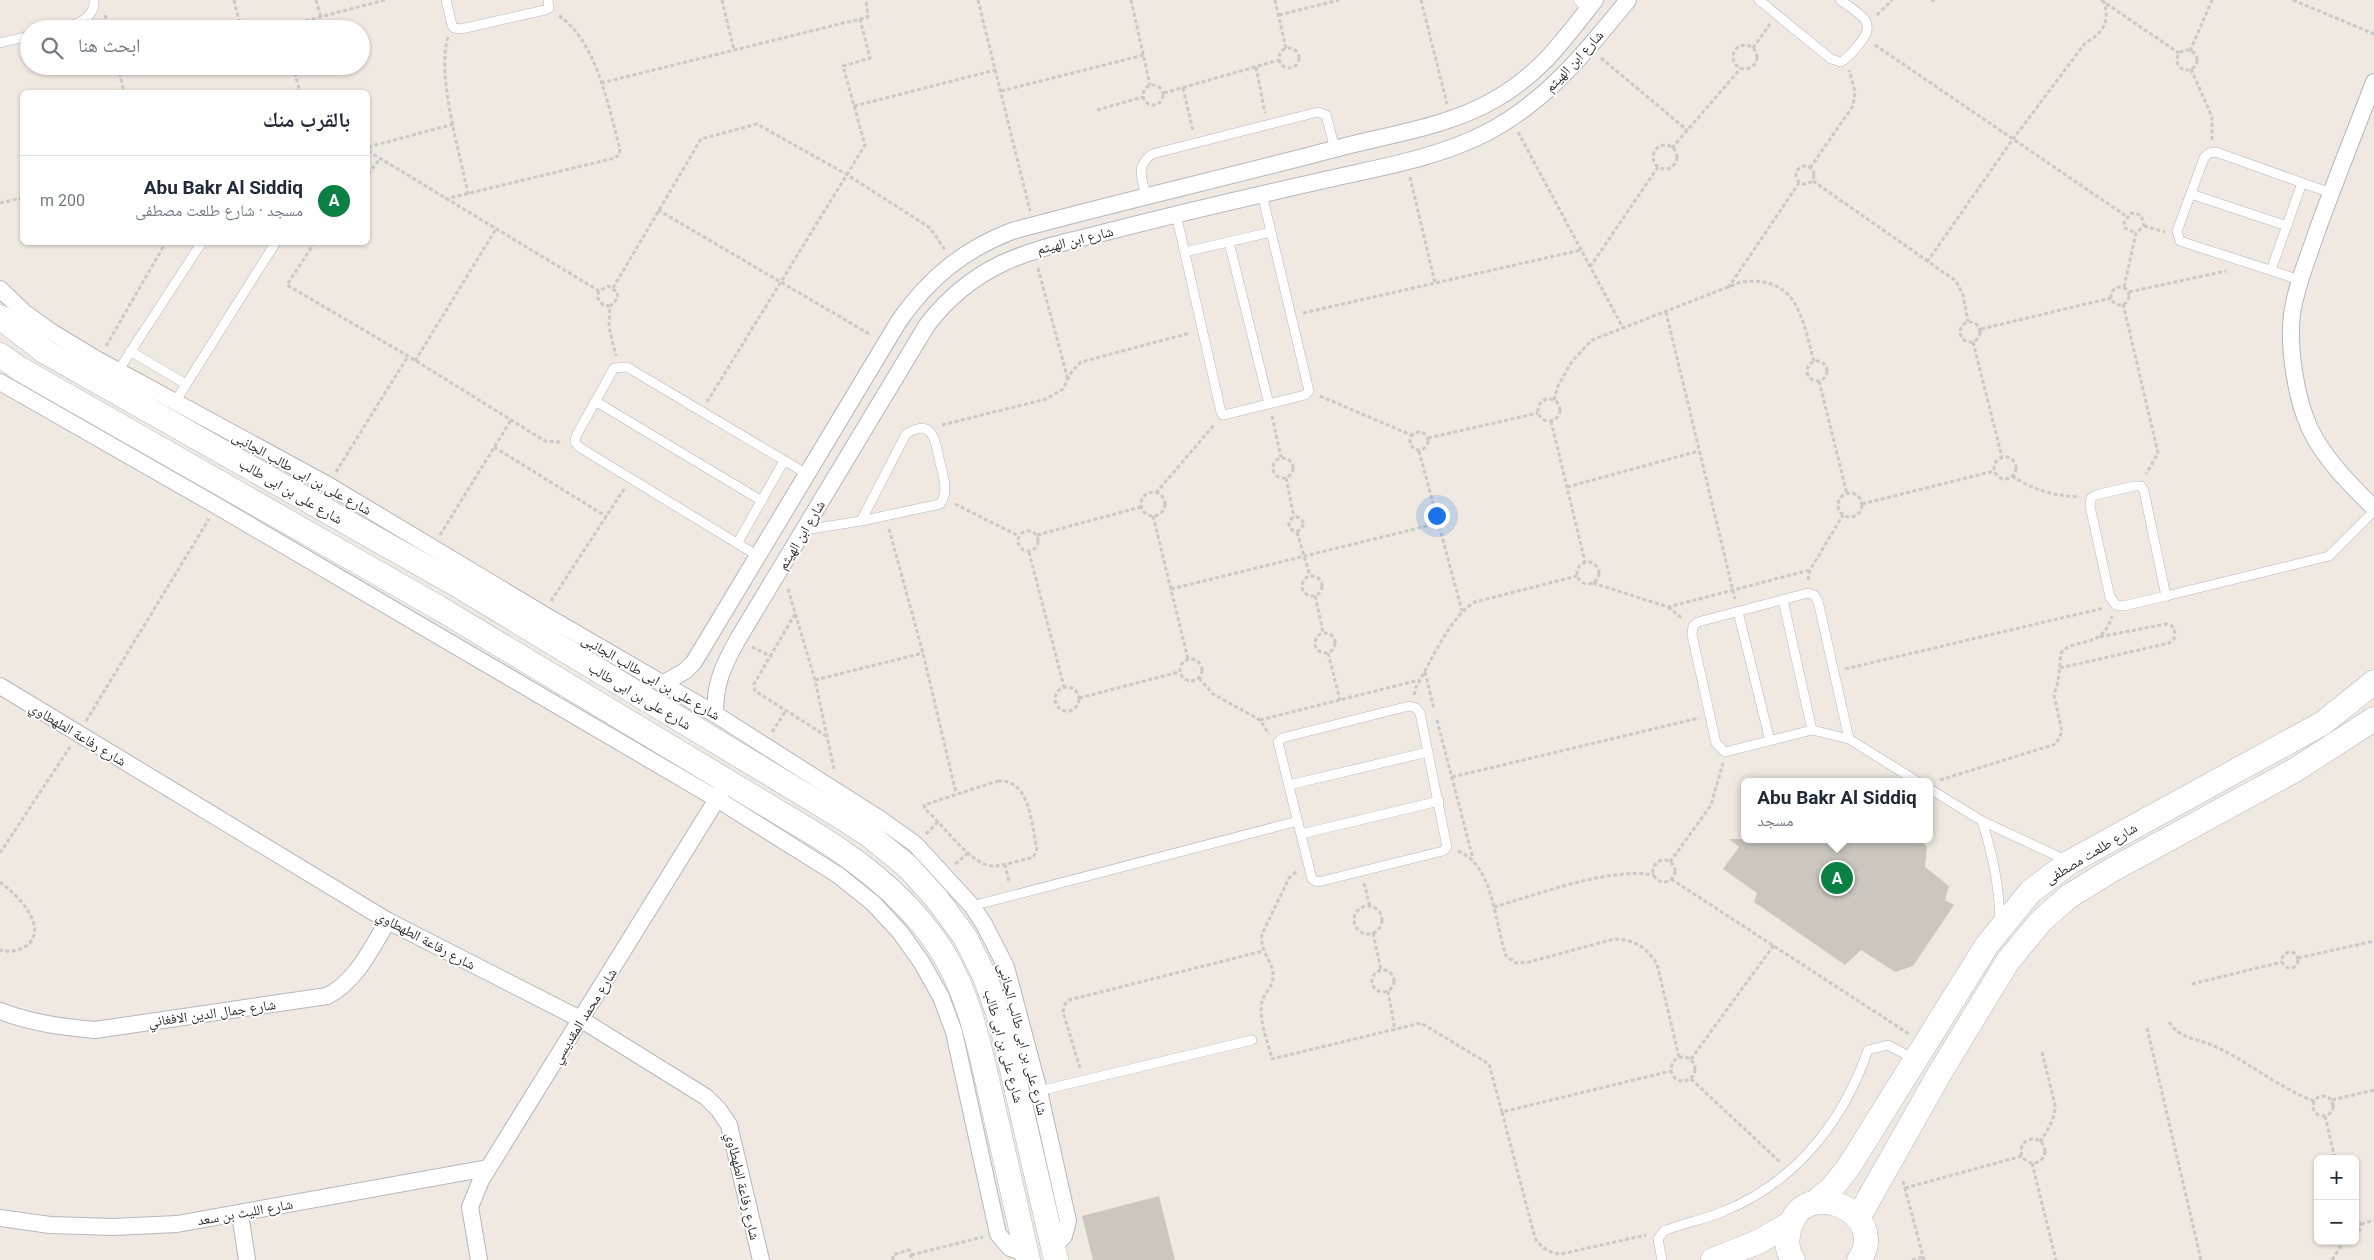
<!DOCTYPE html>
<html lang="ar">
<head>
<meta charset="utf-8">
<style>
	:root { --surface:#fff; --page:#f2f2f3; --text:#1f2937; --muted:#747a83; --line:#e0e1e3; --accent:#0b8043 }
	body { margin:0; font-family:Roboto,"Noto Naskh Arabic",sans-serif; background:var(--page); color:var(--text); direction:rtl }
	.controls { position:absolute; right:15px; bottom:15px; display:grid; overflow:hidden; border-radius:8px; box-shadow:0 1px 4px #0004 }
	.controls button { width:45px; height:45px; display:grid; place-items:center; padding:0; border:0; border-bottom:1px solid var(--line); background:var(--surface); color:var(--text); font:25px sans-serif }
	.you { position:absolute; left:1436px; top:515px; width:18px; height:18px; margin:-12px; border:4px solid #fff; border-radius:50%; background:#1a73e8; box-shadow:0 0 0 8px #1a73e833 }
	.badge { display:grid; place-items:center; width:32px; height:32px; border-radius:50%; background:var(--accent); color:#fff; font-size:16px; font-weight:700 }
	.pin { position:absolute; translate:-50% -50%; border:2px solid #fff; box-shadow:0 1px 5px #0006 }
	.popup { position:absolute; left:1741px; top:778px; width:192px; height:65px; box-sizing:border-box; display:grid; place-content:center; border-radius:8px; background:var(--surface); filter:drop-shadow(0 1px 4px #0005); font-size:16px; white-space:nowrap; color:var(--muted) }
	.popup b { font-size:19px; color:var(--text) }
	.popup::after { content:''; position:absolute; left:50%; top:100%; margin-left:-10px; border:10px solid transparent; border-top-color:var(--surface) }
	.list { margin:0; padding:0; list-style:none }
	h2 { display:flex; justify-content:space-between; align-items:center; height:65px; margin:0; padding:0 20px; font-size:21px }
	h2 small { font-size:16px; font-weight:400; color:var(--muted) }
	.list li { display:grid; grid-template-columns:32px 1fr auto; gap:15px; align-items:center; box-sizing:border-box; height:90px; padding:0 20px; border-top:1px solid var(--line) }
	.list b { display:block; font-size:19px; white-space:nowrap }
	.list p { margin:0; font-size:16px; white-space:nowrap; color:var(--muted) }
	.list em { font-size:16px; font-style:normal; color:var(--muted) }
	.icon { flex:none; width:28px; height:28px; fill:none; stroke:currentColor; stroke-width:2; stroke-linecap:round; stroke-linejoin:round }
	.map { position:relative; flex:none; width:2374px; height:1260px; overflow:hidden; direction:ltr }
	.search { position:absolute; background:var(--surface); box-shadow:0 1px 4px #0004; left:20px; top:20px; width:350px; height:55px; display:flex; align-items:center; gap:12px; box-sizing:border-box; padding:0 18px; border-radius:28px; color:var(--muted); font-size:19px }
	.panel { position:absolute; background:var(--surface); box-shadow:0 1px 4px #0004; left:20px; top:90px; width:350px; height:155px; border-radius:8px; direction:rtl }
	.map>svg:first-child { display:block }
	.building { fill:#cbc7bf }
	.lines { fill:none; stroke-linecap:round; stroke-linejoin:round }
	.lane-casing { stroke:#b4b7c1; stroke-width:10 }
	.street-casing { stroke:#b4b7c1; stroke-width:18 }
	.secondary-casing { stroke:#b4b7c1; stroke-width:25 }
	.path { stroke:#c9c9c9; stroke-width:3; stroke-dasharray:4 2.5; stroke-linecap:butt }
	.lane { stroke:#fff; stroke-width:9 }
	.street { stroke:#fff; stroke-width:16 }
	.secondary { stroke:#fff; stroke-width:24 }
	.labels { text-anchor:middle; dominant-baseline:central; stroke-width:4; stroke-linejoin:round; paint-order:stroke }
	.street-label { font-size:14px; fill:#2e2e2e; stroke:#fff }
</style>
</head>
<body>
<div class="map">
<svg width="2374" height="1260" viewBox="0 0 2374 1260">
	<rect width="100%" height="100%" fill="#efe9e1"/>
	<g class="building">
		<polygon points="1729,839 1917,839 1927,846 1925,867 1949,886 1945,900 1954,905 1913,966 1895,972 1861,950 1845,965 1754,902 1757,893 1723,869 1739,847"/>
		<polygon points="1159,1196 1175,1260 1093,1260 1082,1216"/>
	</g>
	<g class="lines">
		<defs>
			<g id="lane">
				<polyline points="446,0 452,25 454,28 461,29 545,10 549,8 548,0"/>
				<polyline points="1578,0 1587,10"/>
				<path d="M1759,0L1831,59L1841,62C1849,57 1854,51 1860,43C1879,20 1857,13 1840,0"/>
				<path d="M60,29C74,25 96,19 94,0"/>
				<polyline points="0,43 29,36"/>
				<polyline points="2191,194 2287,226"/>
				<path d="M1146,196C1142,177 1135,167 1152,154L1318,112L1326,115L1335,149"/>
				<polyline points="1176,214 1221,412 1223,415 1228,414 1305,395 1309,391 1262,194"/>
				<polyline points="1229,242 1269,404"/>
				<polyline points="1185,252 1271,232"/>
				<polyline points="2271,270 2302,183"/>
				<polyline points="2300,280 2180,241 2177,231 2204,158 2209,153 2216,152 2331,193"/>
				<polyline points="130,351 186,384"/>
				<polyline points="118,371 202,242"/>
				<polyline points="595,401 762,501"/>
				<polyline points="175,402 276,242"/>
				<polygon points="2134,486 2141,486 2144,491 2166,596 2123,606 2116,605 2110,597 2090,506 2091,498 2096,495"/>
				<path d="M804,530L861,521L940,504C950,491 942,473 939,458C935,438 931,418 906,434L861,521"/>
				<polyline points="738,542 784,461"/>
				<polyline points="758,556 579,447 575,442 576,436 614,368 627,367 807,474"/>
				<polyline points="2166,596 2329,556 2374,511"/>
				<polyline points="1783,600 1812,730"/>
				<polyline points="1738,612 1770,741"/>
				<polygon points="1409,706 1416,708 1420,713 1447,847 1443,851 1318,882 1312,879 1278,742 1282,738"/>
				<polyline points="1849,739 1818,601 1814,595 1808,593 1698,622 1693,626 1692,635 1716,743 1725,752 1812,730 1849,739 1918,782"/>
				<polyline points="1289,785 1428,752"/>
				<polyline points="1930,789 1982,821 2068,861"/>
				<path d="M1982,821C1993,856 1999,884 2000,921"/>
				<polyline points="1301,834 1439,801"/>
				<polyline points="972,906 1298,821"/>
				<polyline points="1039,1091 1252,1040"/>
				<path d="M1662,1260L1658,1239L1664,1231C1683,1223 1703,1220 1722,1212C1795,1183 1843,1122 1868,1050L1888,1045L1914,1059"/>
			</g>
			<g id="street">
				<path d="M2374,82C2355,132 2335,181 2317,231C2308,258 2296,286 2292,314C2288,348 2296,399 2310,429C2325,460 2350,484 2374,508"/>
				<polyline points="0,289 25,313 50,331 98,360 328,485 543,614 715,714 880,819 915,844 972,906 984,924 1006,967 1039,1091 1068,1221 1064,1236 1053,1248"/>
				<polyline points="0,382 217,506 717,799 838,875 873,903 900,932 922,963 941,997 954,1032 998,1234 1010,1248 1027,1254"/>
				<path d="M662,684L685,671L694,662L899,321C929,278 963,250 1012,231C1122,201 1233,176 1342,147C1392,134 1449,126 1494,100C1541,73 1563,41 1595,0"/>
				<polyline points="0,686 388,921 582,1020 706,1097 719,1110 729,1125 761,1260"/>
				<path d="M715,714C715,682 723,666 738,639L927,325C980,256 1040,249 1118,229C1188,211 1258,195 1329,179C1382,167 1437,158 1486,133C1546,102 1586,52 1628,0"/>
				<path d="M0,1011C31,1023 62,1027 95,1030L327,996C357,981 371,948 388,921"/>
				<polyline points="240,1214 247,1260"/>
				<polyline points="0,1218 50,1225 113,1227 177,1224 488,1168"/>
				<polyline points="479,1260 470,1207 481,1180 722,791"/>
			</g>
			<g id="secondary">
				<polyline points="0,317 44,351 454,583 833,812 869,835 907,866 937,899 965,937 985,977 1001,1022 1056,1260"/>
				<path d="M0,355L20,369L439,608L818,836C866,866 911,902 942,951C970,996 980,1049 992,1101C1004,1154 1016,1207 1028,1260"/>
				<polyline points="1814,1203 1832,1188 1848,1168 1987,945 2031,891 2070,862 2323,723 2374,682"/>
				<polyline points="1858,1218 1941,1071 2008,961 2041,921 2068,897 2110,871 2295,770 2374,719"/>
				<polyline points="1713,1260 1758,1242 1791,1223"/>
				<path d="M1793,1260C1787,1251 1786,1241 1789,1230C1803,1172 1891,1214 1859,1260"/>
			</g>
		</defs>
		<use href="#lane" class="lane-casing"/>
		<use href="#street" class="street-casing"/>
		<use href="#secondary" class="secondary-casing"/>
		<g class="path">
			<polyline points="234,0 241,29"/>
			<polyline points="316,0 321,17"/>
			<polyline points="722,0 734,50"/>
			<polyline points="978,0 1030,211"/>
			<polyline points="1131,0 1150,85"/>
			<polyline points="1275,0 1286,49"/>
			<polyline points="1421,0 1447,104"/>
			<polyline points="1931,0 1937,0"/>
			<polyline points="2101,0 2179,53"/>
			<polyline points="2293,0 2374,34"/>
			<polyline points="105,15 109,29"/>
			<polyline points="1279,15 1339,0"/>
			<polyline points="1877,15 1892,0"/>
			<polyline points="274,29 385,0"/>
			<path d="M448,37C436,74 460,153 468,194"/>
			<polyline points="1875,45 2126,216"/>
			<circle cx="1745" cy="57" r="12"/>
			<circle cx="1289" cy="58" r="10"/>
			<polyline points="1753,48 1770,24"/>
			<circle cx="2187" cy="60" r="10"/>
			<polyline points="2190,51 2212,0"/>
			<polyline points="1601,58 1687,130"/>
			<polyline points="118,66 124,92"/>
			<polyline points="293,66 300,92"/>
			<polyline points="1256,67 1265,113"/>
			<polyline points="119,69 130,66"/>
			<polyline points="2191,69 2212,117 2212,141"/>
			<polyline points="601,83 868,17 866,0"/>
			<circle cx="1153" cy="95" r="10"/>
			<polyline points="1183,88 1193,131"/>
			<polyline points="1001,91 1144,55"/>
			<polyline points="1164,93 1279,60"/>
			<polyline points="854,106 995,70"/>
			<polyline points="1097,110 1143,97"/>
			<polyline points="1518,132 1623,328"/>
			<circle cx="1665" cy="157" r="12"/>
			<polyline points="368,147 454,124"/>
			<polyline points="1672,148 1741,68"/>
			<polyline points="368,151 599,291"/>
			<circle cx="1805" cy="175" r="9"/>
			<polyline points="1810,168 1853,106 1855,92 1849,70"/>
			<polyline points="368,174 380,159"/>
			<polyline points="1410,177 1435,283"/>
			<polyline points="1813,181 1956,281 1963,295 1968,322"/>
			<path d="M445,199L615,158L619,155L620,149C608,106 597,41 558,15"/>
			<polyline points="0,203 22,198"/>
			<polyline points="658,210 871,335"/>
			<polyline points="2144,226 2165,232"/>
			<polyline points="315,242 287,285 408,356 545,441 562,442"/>
			<path d="M1927,262L2013,139L2086,42C2103,34 2110,21 2104,2"/>
			<polyline points="1590,267 1658,167"/>
			<polyline points="1038,268 1068,380"/>
			<polyline points="2124,287 2136,233 2144,226 2141,215 2131,213 2124,222 2125,228 2136,233"/>
			<circle cx="2120" cy="296" r="9"/>
			<polyline points="613,288 701,139 757,124 846,174 907,213 930,228 946,251"/>
			<polyline points="1728,288 1799,183"/>
			<polyline points="2129,292 2226,271"/>
			<polyline points="2123,304 2158,453 2146,474"/>
			<polyline points="610,306 603,305 597,297 599,291 608,286 617,292 618,298 610,306 609,327 616,356"/>
			<polyline points="1666,312 1735,599"/>
			<polyline points="1303,313 1581,250"/>
			<circle cx="1970" cy="332" r="10"/>
			<polyline points="1981,329 2111,298"/>
			<polyline points="1973,342 2002,457"/>
			<polyline points="106,346 166,242"/>
			<polyline points="415,361 496,229"/>
			<circle cx="1817" cy="371" r="10"/>
			<polyline points="1819,381 1847,494"/>
			<polyline points="1320,396 1411,435"/>
			<circle cx="1549" cy="410" r="11"/>
			<path d="M1554,400L1558,386L1572,361L1592,340L1741,282C1798,275 1802,318 1814,362"/>
			<polyline points="707,402 865,145 843,66 870,58 860,19"/>
			<polyline points="1272,416 1281,457"/>
			<polyline points="1551,421 1585,562"/>
			<polyline points="942,425 1046,399 1063,389 1072,371 1081,362 1190,333"/>
			<circle cx="1419" cy="441" r="9"/>
			<polyline points="1428,438 1538,413"/>
			<polyline points="494,447 607,517"/>
			<polyline points="1419,451 1462,611"/>
			<circle cx="2005" cy="468" r="11"/>
			<circle cx="1283" cy="468" r="10"/>
			<polyline points="336,472 408,356"/>
			<path d="M2012,476C2033,490 2054,496 2080,497"/>
			<polyline points="1286,478 1294,517"/>
			<polyline points="1567,487 1699,451"/>
			<circle cx="1153" cy="504" r="12"/>
			<circle cx="1850" cy="505" r="12"/>
			<polyline points="1156,493 1214,425"/>
			<polyline points="955,504 1019,536"/>
			<polyline points="1862,504 1994,471"/>
			<polyline points="1153,516 1188,659"/>
			<circle cx="1296" cy="524" r="7"/>
			<polyline points="889,529 923,653 956,793"/>
			<circle cx="1028" cy="541" r="10"/>
			<polyline points="1297,532 1310,576"/>
			<polyline points="440,535 511,420"/>
			<polyline points="1037,535 1141,507"/>
			<polyline points="1029,552 1064,687"/>
			<circle cx="1588" cy="573" r="11"/>
			<circle cx="1312" cy="586" r="10"/>
			<polyline points="1808,580 1810,570 1843,515"/>
			<polyline points="1593,583 1668,607 1810,570"/>
			<polyline points="788,589 815,680 834,769"/>
			<polyline points="1171,589 1439,523"/>
			<polyline points="1315,596 1323,632"/>
			<polyline points="551,601 624,489"/>
			<polyline points="1668,607 1683,619"/>
			<polyline points="795,614 754,684 755,691 828,737"/>
			<circle cx="1325" cy="643" r="10"/>
			<polyline points="752,647 772,657"/>
			<polyline points="1328,653 1340,700"/>
			<circle cx="1191" cy="670" r="11"/>
			<polyline points="2060,668 2169,643 2174,639 2175,632 2172,626 2166,624 2099,637"/>
			<polyline points="1845,669 2104,608"/>
			<polyline points="1425,672 1434,709"/>
			<polyline points="1199,678 1213,694 1260,720 1269,734"/>
			<polyline points="815,680 923,653"/>
			<circle cx="1067" cy="699" r="12"/>
			<path d="M1414,695L1416,687C1431,662 1450,616 1475,602L1577,576"/>
			<polyline points="1079,698 1179,672"/>
			<polyline points="1260,720 1419,680"/>
			<polyline points="1437,720 1473,859"/>
			<polyline points="86,721 209,519"/>
			<polyline points="772,732 785,712"/>
			<polyline points="1452,777 1699,718"/>
			<path d="M1940,780L2056,744L2062,732L2054,695L2058,682L2061,653C2075,636 2102,651 2112,616"/>
			<path d="M998,781C1031,779 1031,825 1037,849L1034,856L1031,858C1019,860 1005,866 993,866C971,866 942,823 925,809L924,805Z"/>
			<polyline points="926,834 939,821"/>
			<path d="M1458,851C1494,865 1495,925 1506,956L1516,963L1529,962L1614,939C1635,940 1645,946 1657,964L1679,1057"/>
			<polyline points="0,853 70,747"/>
			<circle cx="1664" cy="871" r="11"/>
			<polyline points="1670,862 1711,805 1723,763"/>
			<polyline points="955,864 968,853"/>
			<polyline points="1005,864 1009,882"/>
			<path d="M1296,872L1289,878L1262,934C1259,952 1275,963 1273,978C1273,986 1264,993 1262,1002C1258,1019 1268,1042 1272,1059L1421,1023L1489,1064L1502,1112L1671,1071"/>
			<polyline points="1671,879 1909,1034"/>
			<path d="M0,882C12,891 28,906 33,921C41,944 18,955 0,950"/>
			<polyline points="1364,883 1370,907"/>
			<circle cx="1368" cy="920" r="14"/>
			<path d="M1494,907C1540,894 1608,867 1654,875"/>
			<polyline points="1373,933 1381,970"/>
			<circle cx="2290" cy="960" r="8"/>
			<polyline points="2298,958 2374,941"/>
			<circle cx="1383" cy="981" r="11"/>
			<polyline points="2192,984 2282,962"/>
			<polyline points="1388,991 1395,1030"/>
			<path d="M2169,1022C2179,1038 2197,1039 2212,1045C2248,1061 2277,1087 2314,1101"/>
			<polyline points="2147,1028 2201,1260"/>
			<circle cx="1683" cy="1069" r="12"/>
			<polyline points="1691,1059 1774,945"/>
			<polyline points="1080,1068 1063,1012 1065,1004 1069,1000 1263,951"/>
			<polyline points="1691,1079 1780,1162"/>
			<circle cx="2323" cy="1106" r="10"/>
			<polyline points="2332,1100 2374,1090"/>
			<path d="M1502,1112L1535,1238C1542,1248 1549,1253 1561,1254L1646,1235"/>
			<polyline points="2325,1116 2335,1159"/>
			<circle cx="2033" cy="1151" r="12"/>
			<path d="M2040,1142C2048,1129 2055,1120 2055,1105L2042,1052"/>
			<polyline points="2032,1163 2056,1260"/>
			<polyline points="1903,1181 1924,1260"/>
			<polyline points="1905,1188 2022,1156"/>
			<polyline points="2355,1218 2361,1224 2361,1228 2355,1236"/>
			<polyline points="2361,1224 2374,1220"/>
			<polyline points="911,1255 983,1237"/>
			<polyline points="893,1260 893,1255 909,1250 912,1260"/>
			<polyline points="1912,1260 1923,1257"/>
			<polyline points="2332,1260 2344,1241"/>
		</g>
		<use href="#lane" class="lane"/>
		<use href="#street" class="street"/>
		<use href="#secondary" class="secondary"/>
	</g>
	<g class="labels">
		<g class="street-label">
			<text transform="translate(1574 61) rotate(-47)">شارع ابن الهيثم</text>
			<text transform="translate(1075 240) rotate(-14)">شارع ابن الهيثم</text>
			<text transform="translate(302 473) rotate(29)">شارع على بن ابى طالب الجانبى</text>
			<text transform="translate(291 491) rotate(30)">شارع على بن ابى طالب</text>
			<text transform="translate(801 535) rotate(-59)">شارع ابن الهيثم</text>
			<text transform="translate(651 677) rotate(30)">شارع على بن ابى طالب الجانبى</text>
			<text transform="translate(640 696) rotate(31)">شارع على بن ابى طالب</text>
			<text transform="translate(78 734) rotate(31)">شارع رفاعة الطهطاوي</text>
			<text transform="translate(2091 853) rotate(-31)">شارع طلعت مصطفى</text>
			<text transform="translate(426 940) rotate(28)">شارع رفاعة الطهطاوي</text>
			<text transform="translate(212 1013) rotate(-8)">شارع جمال الدين الافغاني</text>
			<text transform="translate(584 1016) rotate(-58)">شارع محمد المقديسي</text>
			<text transform="translate(1023 1039) rotate(75)">شارع على بن ابى طالب الجانبى</text>
			<text transform="translate(1004 1046) rotate(75)">شارع على بن ابى طالب</text>
			<text transform="translate(743 1186) rotate(77)">شارع رفاعة الطهطاوي</text>
			<text transform="translate(245 1212) rotate(-10)">شارع الليث بن سعد</text>
		</g>
	</g>
</svg>
<div class="controls">
<button>+</button>
<button>−</button>
</div>
<div class="you"></div>
<div class="pin badge" style="left:1837px;top:878px">A</div>
<div class="popup"><b>Abu Bakr Al Siddiq</b>مسجد</div>
<div class="search"><svg class="icon" aria-label="search" viewBox="0 0 24 24"><circle cx="10" cy="10" r="6"/><path d="M15 15l6 6"/></svg>ابحث هنا</div>
<section class="panel">
<h2>بالقرب منك<small></small></h2>
<ul class="list">
<li><span class="badge">A</span><div><b>Abu Bakr Al Siddiq</b><p>مسجد · شارع طلعت مصطفى</p></div><em>200 m</em></li>
</ul>
</section>
</div>
</body>
</html>
